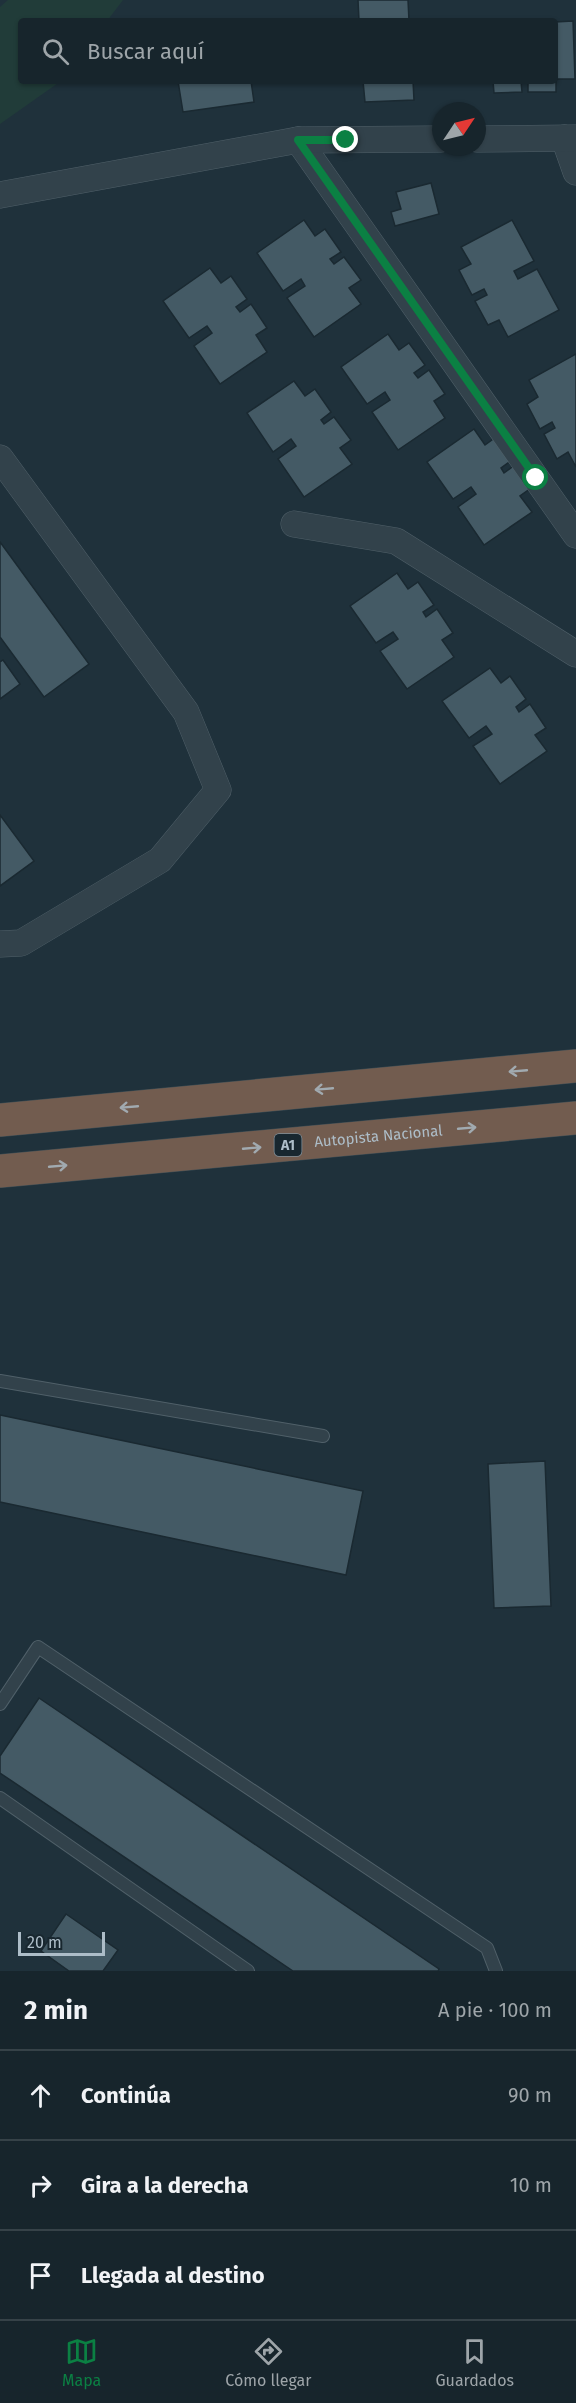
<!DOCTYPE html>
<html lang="es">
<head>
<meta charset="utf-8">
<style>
	:root { --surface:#17252c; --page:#243138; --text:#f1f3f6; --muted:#9ea5a9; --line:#364248; --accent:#0b8043 }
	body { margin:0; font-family:"Fira Sans",sans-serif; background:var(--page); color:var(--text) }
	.compass { position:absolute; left:432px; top:102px; width:54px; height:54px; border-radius:50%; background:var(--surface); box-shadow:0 2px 4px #0004; rotate:55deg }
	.scale { position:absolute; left:18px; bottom:15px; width:87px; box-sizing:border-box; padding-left:6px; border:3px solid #adbdc8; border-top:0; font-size:16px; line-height:21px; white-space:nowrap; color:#adbdc8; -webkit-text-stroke:4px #18272f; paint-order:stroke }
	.stop { position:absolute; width:18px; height:18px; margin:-14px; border:4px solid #0b8043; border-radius:50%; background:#fff }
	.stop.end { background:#0b8043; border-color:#fff; box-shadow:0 2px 6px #0008 }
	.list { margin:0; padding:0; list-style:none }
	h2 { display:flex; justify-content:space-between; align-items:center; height:78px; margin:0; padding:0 24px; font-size:26px }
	h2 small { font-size:20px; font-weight:400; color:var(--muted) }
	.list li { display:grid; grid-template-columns:39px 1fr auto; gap:18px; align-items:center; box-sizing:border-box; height:90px; padding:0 24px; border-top:2px solid var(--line) }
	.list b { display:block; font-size:22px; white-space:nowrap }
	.list em { font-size:20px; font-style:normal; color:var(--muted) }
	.icon { flex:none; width:33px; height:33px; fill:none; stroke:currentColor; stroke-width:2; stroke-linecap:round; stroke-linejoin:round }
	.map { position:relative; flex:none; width:576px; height:1971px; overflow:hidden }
	.search { position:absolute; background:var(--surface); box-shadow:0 2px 4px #0004; left:18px; right:18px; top:18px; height:66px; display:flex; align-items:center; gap:15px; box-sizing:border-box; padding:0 21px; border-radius:6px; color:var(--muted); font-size:22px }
	.sheet { height:348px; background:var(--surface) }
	nav { display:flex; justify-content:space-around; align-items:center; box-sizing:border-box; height:84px; border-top:2px solid var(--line); background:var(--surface); font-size:16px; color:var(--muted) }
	nav a { display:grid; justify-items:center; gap:3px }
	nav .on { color:var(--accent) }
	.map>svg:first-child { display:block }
	.green { fill:#213c39 }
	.building { fill:#445a65; stroke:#1a2931; stroke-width:1.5 }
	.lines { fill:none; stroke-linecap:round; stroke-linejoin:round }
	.service-casing { stroke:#506069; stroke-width:14 }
	.minor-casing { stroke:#506069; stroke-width:27 }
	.motorway-casing { stroke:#3d4d55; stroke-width:34 }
	.service { stroke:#32424b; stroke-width:12 }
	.minor { stroke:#32424b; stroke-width:26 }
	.motorway { stroke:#725c4f; stroke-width:33 }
	.oneway { stroke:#a1aab0 }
	.route { stroke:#0b8043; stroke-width:8 }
	.labels { text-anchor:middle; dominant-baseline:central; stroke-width:5; stroke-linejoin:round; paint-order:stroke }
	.shield { fill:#18272f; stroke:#80909a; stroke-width:1.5 }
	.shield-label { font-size:14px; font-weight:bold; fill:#adbdc8 }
	.street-label { font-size:15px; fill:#adbdc8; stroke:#18272f }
</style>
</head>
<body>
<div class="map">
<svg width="576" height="1971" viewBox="0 0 576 1971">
	<rect width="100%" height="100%" fill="#1f313b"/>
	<polygon class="green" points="8,0 123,0 107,21 21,21 21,81 61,81 0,124 0,7"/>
	<g class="building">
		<polygon points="358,0 408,0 409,21 359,21"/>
		<polygon points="573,21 575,79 556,79 556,92 528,92 528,81 555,81 555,22"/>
		<polygon points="178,81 251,81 254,102 183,112"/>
		<polygon points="363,81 413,81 414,100 365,102"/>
		<polygon points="493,81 521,81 522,92 494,93"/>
		<polygon points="431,183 439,214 395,226 391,212 401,209 396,192"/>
		<polygon points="304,220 315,236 325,229 341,252 330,259 334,264 344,257 361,280 349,288 361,304 314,337 287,298 305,286 301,279 283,291 257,253"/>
		<polygon points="512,220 534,261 514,271 518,279 537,269 559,310 508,337 499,320 488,325 475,301 487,295 484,289 472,295 459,270 471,264 461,247"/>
		<polygon points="210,268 221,283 231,276 247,299 236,307 240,312 251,304 267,328 256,335 267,352 220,384 194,346 212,333 207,326 189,338 163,301"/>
		<polygon points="388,334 399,350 409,343 425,365 414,373 418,378 429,370 445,394 434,401 445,418 398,450 372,412 390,400 385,392 367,404 341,367"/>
		<polygon points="576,354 576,467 568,452 557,459 544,434 555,428 552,422 540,429 527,404 538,397 529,380"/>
		<polygon points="294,381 305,396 315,389 331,412 321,420 324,424 334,417 351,440 340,448 352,464 304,497 278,459 296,446 291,439 273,452 247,413"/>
		<polygon points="474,429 485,445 496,437 512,460 501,468 504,473 515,465 531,488 520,496 532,512 484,545 458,507 476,494 471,487 453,499 427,462"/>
		<polygon points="0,542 89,664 44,697 0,637"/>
		<polygon points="397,573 408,589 418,582 434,605 423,612 426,617 437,609 453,633 442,640 454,657 407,689 380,651 398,639 393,632 376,643 350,606"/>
		<polygon points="3,660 20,684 0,699 0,662"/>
		<polygon points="490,668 501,683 510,676 526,699 516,707 519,712 530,704 546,728 535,735 547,751 500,784 473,746 492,734 486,726 469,738 442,701"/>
		<polygon points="0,815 34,861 0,886"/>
		<polygon points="0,1415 363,1491 346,1575 0,1502"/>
		<polygon points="545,1461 551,1606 494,1608 488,1464"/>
		<polygon points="39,1698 439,1969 438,1971 293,1971 0,1773 0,1756"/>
		<polygon points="66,1914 118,1950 103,1971 69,1971 41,1951"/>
	</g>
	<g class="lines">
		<defs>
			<g id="service">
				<polyline points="0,1381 323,1436"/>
				<polyline points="0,1704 38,1647 487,1948 496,1971"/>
				<polyline points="0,1798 248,1971"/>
			</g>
			<g id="minor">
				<polyline points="564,138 576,172"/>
				<polyline points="477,139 576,138"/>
				<polyline points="298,140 576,535"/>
				<polyline points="0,195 298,140 441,139"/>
				<polyline points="0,458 186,712 218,790 160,860 21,943 0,944"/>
				<polyline points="294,524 396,541 576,654"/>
			</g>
			<g id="motorway">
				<polyline points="0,1120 576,1066"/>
				<path id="s1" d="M0,1171L576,1118"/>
			</g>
		</defs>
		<use href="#service" class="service-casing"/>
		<use href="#minor" class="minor-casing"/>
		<use href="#motorway" class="motorway-casing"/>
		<use href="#service" class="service"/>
		<use href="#minor" class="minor"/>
		<use href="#motorway" class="motorway"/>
	</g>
	<defs><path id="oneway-shaft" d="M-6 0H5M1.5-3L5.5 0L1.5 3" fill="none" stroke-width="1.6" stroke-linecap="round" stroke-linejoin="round" transform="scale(1.5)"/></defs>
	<g class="oneway">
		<use href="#oneway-shaft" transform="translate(518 1071) rotate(175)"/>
		<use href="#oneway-shaft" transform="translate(324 1089) rotate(175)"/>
		<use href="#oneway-shaft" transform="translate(129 1107) rotate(175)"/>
		<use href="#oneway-shaft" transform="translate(467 1128) rotate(-5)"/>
		<use href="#oneway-shaft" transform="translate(252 1148) rotate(-5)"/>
		<use href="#oneway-shaft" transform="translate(58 1166) rotate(-5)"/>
	</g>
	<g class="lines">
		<polyline class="route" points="346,140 298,140 536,478"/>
	</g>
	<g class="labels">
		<rect class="shield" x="274.5" y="1134" width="27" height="22" rx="4.5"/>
		<g class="shield-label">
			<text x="288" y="1145">A1</text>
		</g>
		<g class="street-label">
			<text stroke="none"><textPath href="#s1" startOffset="380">Autopista Nacional</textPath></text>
		</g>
	</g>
</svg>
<svg class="compass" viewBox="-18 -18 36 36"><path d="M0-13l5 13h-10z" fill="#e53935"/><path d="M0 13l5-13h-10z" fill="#9ea5a9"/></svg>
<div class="scale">20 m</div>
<div class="stop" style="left:536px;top:478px"></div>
<div class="stop end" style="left:346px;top:140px"></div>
<div class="search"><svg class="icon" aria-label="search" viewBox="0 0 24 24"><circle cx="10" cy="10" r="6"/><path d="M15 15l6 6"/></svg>Buscar aquí</div>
</div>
<section class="sheet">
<h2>2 min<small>A pie · 100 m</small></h2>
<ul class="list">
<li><svg class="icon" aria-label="ahead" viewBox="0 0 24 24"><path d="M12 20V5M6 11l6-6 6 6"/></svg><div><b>Continúa</b></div><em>90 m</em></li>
<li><svg class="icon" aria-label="right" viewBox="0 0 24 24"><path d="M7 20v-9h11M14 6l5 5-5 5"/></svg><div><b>Gira a la derecha</b></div><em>10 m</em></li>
<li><svg class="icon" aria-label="arrive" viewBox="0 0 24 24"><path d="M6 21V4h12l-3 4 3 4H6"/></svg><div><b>Llegada al destino</b></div></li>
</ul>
</section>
<nav>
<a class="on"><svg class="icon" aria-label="map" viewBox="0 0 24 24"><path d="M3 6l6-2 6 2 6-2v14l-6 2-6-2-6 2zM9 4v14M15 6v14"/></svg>Mapa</a>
<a><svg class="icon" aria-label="directions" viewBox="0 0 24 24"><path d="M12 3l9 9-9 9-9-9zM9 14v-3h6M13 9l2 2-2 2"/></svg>Cómo llegar</a>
<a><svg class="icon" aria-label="saved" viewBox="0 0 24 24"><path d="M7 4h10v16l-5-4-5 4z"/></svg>Guardados</a>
</nav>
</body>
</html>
